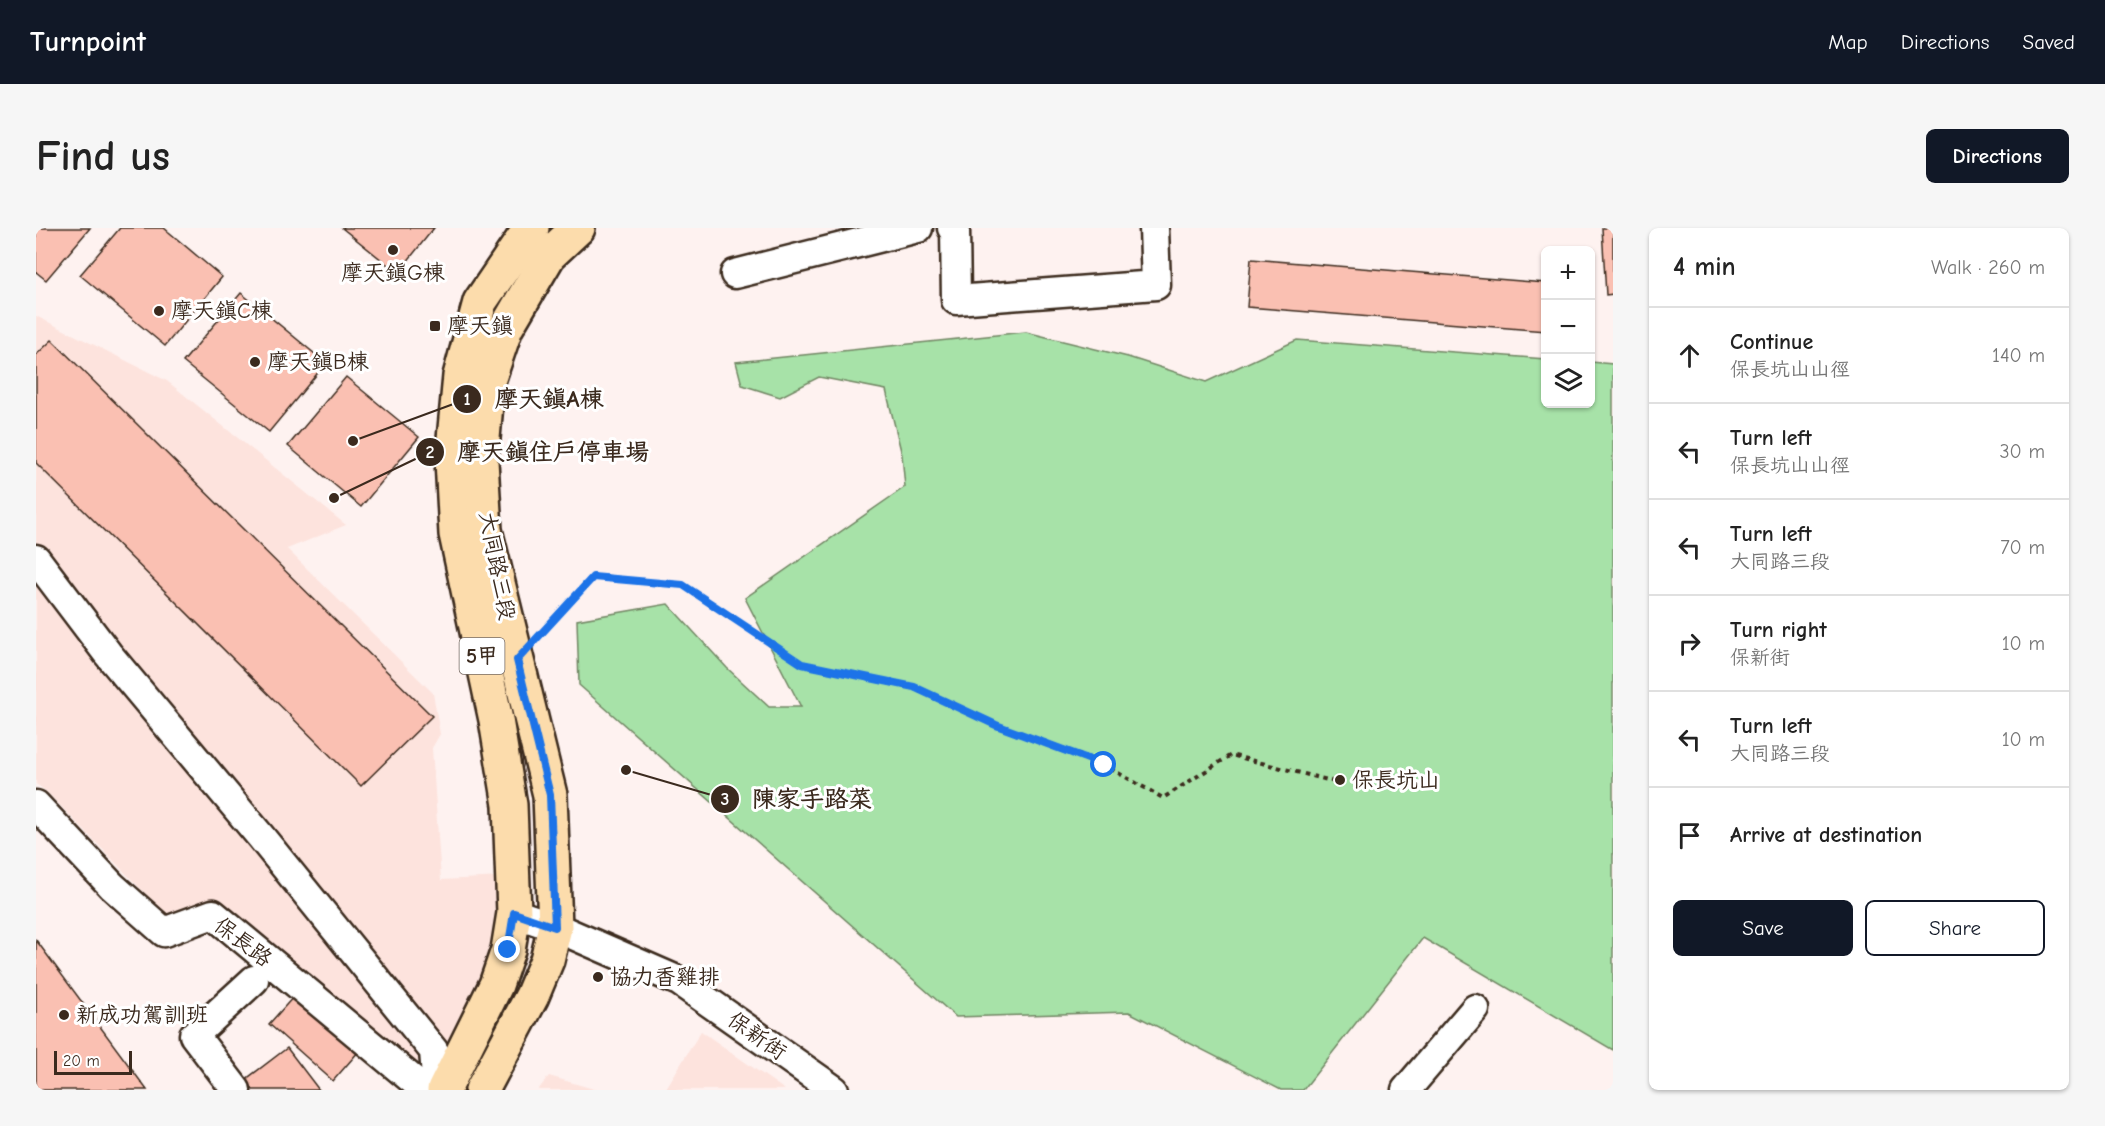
<!DOCTYPE html>
<html lang="en">
<head>
<meta charset="utf-8">
<style>
	:root { --surface:#fff; --page:#f6f6f6; --text:#222; --muted:#767676; --line:#e0e0e0; --accent:#111827 }
	body { margin:0; font-family:"Comic Neue","LXGW WenKai TC",sans-serif; background:var(--page); color:var(--text) }
	.controls { position:absolute; right:18px; top:18px; display:grid; overflow:hidden; border-radius:9px; box-shadow:0 2px 4px #0004 }
	.controls button { width:54px; height:54px; display:grid; place-items:center; padding:0; border:0; border-bottom:2px solid var(--line); background:var(--surface); color:var(--text); font:30px sans-serif }
	.scale { position:absolute; left:18px; bottom:15px; width:78px; box-sizing:border-box; padding-left:6px; border:3px solid #3b2a1e; border-top:0; font-size:16px; line-height:21px; white-space:nowrap; color:#3b2a1e; -webkit-text-stroke:4px #fff; paint-order:stroke }
	.stop { position:absolute; width:18px; height:18px; margin:-14px; border:4px solid #1a73e8; border-radius:50%; background:#fff }
	.stop.end { background:#1a73e8; border-color:#fff; box-shadow:0 2px 6px #0008 }
	.list { margin:0; padding:0; list-style:none }
	h2 { display:flex; justify-content:space-between; align-items:center; height:78px; margin:0; padding:0 24px; font-size:26px }
	h2 small { font-size:20px; font-weight:400; color:var(--muted) }
	.list li { display:grid; grid-template-columns:39px 1fr auto; gap:18px; align-items:center; box-sizing:border-box; height:96px; padding:0 24px; border-top:2px solid var(--line) }
	.list b { display:block; font-size:22px; white-space:nowrap }
	.list p { margin:0; font-size:20px; white-space:nowrap; color:var(--muted) }
	.list em { font-size:20px; font-style:normal; color:var(--muted) }
	.actions { display:flex; gap:12px; padding:18px 24px }
	.actions a { flex:1; padding:14px 0; border:2px solid var(--accent); border-radius:9px; text-align:center; font-size:21px; color:var(--accent) }
	.actions .main { background:var(--accent); color:#fff }
	.icon { flex:none; width:33px; height:33px; fill:none; stroke:currentColor; stroke-width:2; stroke-linecap:round; stroke-linejoin:round }
	.map { position:relative; flex:none; width:1577px; height:862px; overflow:hidden; border-radius:9px }
	header { display:flex; align-items:center; gap:36px; box-sizing:border-box; height:84px; padding:0 30px; background:var(--accent); color:#fff }
	header strong { font-size:28px }
	nav { display:flex; gap:33px; margin-inline-start:auto; font-size:21px }
	.intro { display:flex; align-items:center; justify-content:space-between; box-sizing:border-box; height:144px; padding:0 36px }
	h1 { margin:0; font-size:42px }
	.button { padding:15px 27px; border-radius:9px; background:var(--accent); color:#fff; font-size:21px; font-weight:700 }
	main { display:flex; gap:36px; padding:0 36px }
	aside { flex:1; background:var(--surface); border-radius:9px; box-shadow:0 2px 4px #0004 }
	.map>svg:first-child { display:block }
	.built { fill:#fde3dd }
	.green { fill:#a7e2a8; stroke:#718663; stroke-width:1.5 }
	.building { fill:#fac0b2; stroke:#3b2a1e; stroke-width:1.5 }
	.lines { fill:none; stroke-linecap:round; stroke-linejoin:round }
	.minor-casing { stroke:#3b2a1e; stroke-width:33 }
	.major-casing { stroke:#3b2a1e; stroke-width:38 }
	.path { stroke:#3b2a1e; stroke-width:4; stroke-dasharray:4.5 4.5; stroke-linecap:butt }
	.minor { stroke:#fff; stroke-width:28 }
	.major { stroke:#fcdcac; stroke-width:33 }
	.route { stroke:#1a73e8; stroke-width:8 }
	.poi-dot { fill:#3b2a1e; stroke:#fff; stroke-width:2 }
	.labels { text-anchor:middle; dominant-baseline:central; stroke-width:6; stroke-linejoin:round; paint-order:stroke }
	.shield { fill:#fff; stroke:#766a62; stroke-width:1.5 }
	.shield-label { font-size:21px; font-weight:bold; fill:#3b2a1e }
	.poi-label { font-size:22px; fill:#3b2a1e; stroke:#fff; text-anchor:start }
	.street-label { font-size:22px; fill:#3b2a1e; stroke:#fff }
	.leader { fill:none; stroke:#3b2a1e; stroke-width:2 }
	.callout-dot { fill:#3b2a1e; stroke:#fff; stroke-width:2 }
	.mark-label { font-size:18px; text-anchor:middle; font-weight:bold; fill:#fff }
	.callout-label { font-size:24px; text-anchor:middle; font-weight:bold; fill:#3b2a1e; stroke:#fff; stroke-width:6; stroke-linejoin:round; paint-order:stroke }
</style>
</head>
<body>
<header>
<strong>Turnpoint</strong>
<nav><a>Map</a><a>Directions</a><a>Saved</a></nav>
</header>
<div class="intro"><h1>Find us</h1><a class="button">Directions</a></div>
<main>
<div class="map">
<svg width="1577" height="862" viewBox="0 0 1577 862">
	<rect width="100%" height="100%" fill="#fef2f0"/>
	<filter id="ink" filterUnits="userSpaceOnUse"><feTurbulence type="fractalNoise" baseFrequency=".0167" numOctaves="2"/><feDisplacementMap in="SourceGraphic" scale="12" xChannelSelector="R" yChannelSelector="G"/><feConvolveMatrix kernelMatrix="1 2 1 2 8 2 1 2 1" color-interpolation-filters="sRGB"/></filter>
	<g filter="url(#ink)">
		<g class="built">
			<polygon points="0,88 131,153 310,297 251,321 397,465 404,506 396,520 405,652 466,649 467,681 445,760 402,835 370,833 174,670 132,689 11,564 0,556"/>
			<polygon points="665,803 749,862 629,862"/>
			<polygon points="513,848 561,862 502,862"/>
		</g>
		<polygon class="green" points="990,104 1092,129 1170,154 1261,112 1509,131 1510,176 1554,176 1555,134 1577,136 1577,822 1387,710 1267,862 1245,862 1093,784 920,789 543,457 541,392 632,376 691,440 733,479 765,479 709,370 869,259 866,227 850,162 783,149 744,169 706,157 700,134"/>
		<g class="building">
			<polygon points="0,0 54,0 10,52 0,44"/>
			<polygon points="84,0 128,0 186,49 129,118 44,47"/>
			<polygon points="306,0 398,0 362,45"/>
			<polygon points="1566,0 1577,0 1577,66 1570,67"/>
			<polygon points="1215,31 1510,55 1510,103 1211,79"/>
			<polygon points="205,65 290,135 233,204 147,134"/>
			<polygon points="16,112 396,488 325,558 0,235 0,127"/>
			<polygon points="310,149 383,209 325,279 252,218"/>
			<polygon points="0,712 111,862 0,862"/>
			<polygon points="259,767 323,823 297,853 233,796"/>
			<polygon points="251,820 283,862 217,862 209,852"/>
		</g>
		<g class="lines">
			<defs>
				<g id="minor">
					<polyline points="916,0 919,0 920,72 1120,57 1118,0"/>
					<polyline points="699,46 882,0"/>
					<polyline points="0,331 72,426 225,609 398,823 401,862"/>
					<polyline points="0,577 76,658 128,704 177,686 389,862"/>
					<polyline points="478,685 519,699 643,753 798,862"/>
					<polyline points="200,862 158,807 218,752"/>
					<polyline points="1370,862 1439,781"/>
				</g>
				<g id="major">
					<polyline points="408,862 460,757 472,722 478,685 474,577 460,492 420,306 416,232 424,148 444,74 487,11 496,0"/>
					<polyline points="446,862 496,768 511,732 519,699 514,567 449,302 445,233 452,153 470,100 513,27 542,0"/>
				</g>
			</defs>
			<use href="#minor" class="minor-casing"/>
			<use href="#major" class="major-casing"/>
			<polyline class="path" points="504,407 557,349 647,357 766,436 878,459 960,497 1068,537 1127,570 1195,527 1307,556"/>
			<use href="#minor" class="minor"/>
			<use href="#major" class="major"/>
		</g>
	</g>
	<g class="lines" filter="url(#ink)">
		<polyline class="route" points="472,722 478,685 519,699 514,567 481,432 557,349 647,357 766,436 878,459 960,497 1068,537"/>
	</g>
	<g class="poi-dot">
		<circle cx="357" cy="22" r="6"/>
		<circle cx="123" cy="83" r="6"/>
		<rect x="393" y="92" width="12" height="12" rx="3"/>
		<circle cx="219" cy="134" r="6"/>
		<circle cx="1304" cy="552" r="6"/>
		<circle cx="562" cy="749" r="6"/>
		<circle cx="28" cy="787" r="6"/>
	</g>
	<g class="labels">
		<rect class="shield" x="423.5" y="410" width="45" height="36" rx="4.5"/>
		<g class="shield-label">
			<text x="446" y="428">5甲</text>
		</g>
		<g class="poi-label">
			<text x="357" y="45" text-anchor="middle">摩天鎮G棟</text>
			<text x="135" y="83">摩天鎮C棟</text>
			<text x="411" y="98">摩天鎮</text>
			<text x="231" y="134">摩天鎮B棟</text>
			<text x="1316" y="552">保長坑山</text>
			<text x="574" y="749">協力香雞排</text>
			<text x="40" y="787">新成功駕訓班</text>
		</g>
		<g class="street-label">
			<text transform="translate(461 338) rotate(79)">大同路三段</text>
			<text transform="translate(207 714) rotate(37)">保長路</text>
			<text transform="translate(721 808) rotate(35)">保新街</text>
		</g>
	</g>
	<path class="leader" d="M317 213L431 171M298 270L394 224M590 542L689 571"/>
	<g class="callout-dot">
		<circle cx="317" cy="213" r="6"/>
		<circle cx="298" cy="270" r="6"/>
		<circle cx="590" cy="542" r="6"/>
		<circle cx="431" cy="171" r="15"/>
		<circle cx="394" cy="224" r="15"/>
		<circle cx="689" cy="571" r="15"/>
	</g>
	<g class="mark-label">
		<text x="431" y="177">1</text>
		<text x="394" y="230">2</text>
		<text x="689" y="577">3</text>
	</g>
	<g class="callout-label">
		<text x="513" y="179">摩天鎮A棟</text>
		<text x="517" y="232">摩天鎮住戶停車場</text>
		<text x="776" y="579">陳家手路菜</text>
	</g>
</svg>
<div class="controls">
<button>+</button>
<button>−</button>
<button><svg class="icon" aria-label="layers" viewBox="0 0 24 24"><path d="M12 4l9 5-9 5-9-5zM3 14l9 5 9-5"/></svg></button>
</div>
<div class="scale">20 m</div>
<div class="stop" style="left:1068px;top:537px"></div>
<div class="stop end" style="left:472px;top:722px"></div>
</div>
<aside>
<h2>4 min<small>Walk · 260 m</small></h2>
<ul class="list">
<li><svg class="icon" aria-label="ahead" viewBox="0 0 24 24"><path d="M12 20V5M6 11l6-6 6 6"/></svg><div><b>Continue</b><p>保長坑山山徑</p></div><em>140 m</em></li>
<li><svg class="icon" aria-label="left" viewBox="0 0 24 24"><path d="M17 20v-9H6M10 6l-5 5 5 5"/></svg><div><b>Turn left</b><p>保長坑山山徑</p></div><em>30 m</em></li>
<li><svg class="icon" aria-label="left" viewBox="0 0 24 24"><path d="M17 20v-9H6M10 6l-5 5 5 5"/></svg><div><b>Turn left</b><p>大同路三段</p></div><em>70 m</em></li>
<li><svg class="icon" aria-label="right" viewBox="0 0 24 24"><path d="M7 20v-9h11M14 6l5 5-5 5"/></svg><div><b>Turn right</b><p>保新街</p></div><em>10 m</em></li>
<li><svg class="icon" aria-label="left" viewBox="0 0 24 24"><path d="M17 20v-9H6M10 6l-5 5 5 5"/></svg><div><b>Turn left</b><p>大同路三段</p></div><em>10 m</em></li>
<li><svg class="icon" aria-label="arrive" viewBox="0 0 24 24"><path d="M6 21V4h12l-3 4 3 4H6"/></svg><div><b>Arrive at destination</b></div></li>
</ul>
<div class="actions"><a class="main">Save</a><a>Share</a></div>
</aside>
</main>
</body>
</html>
